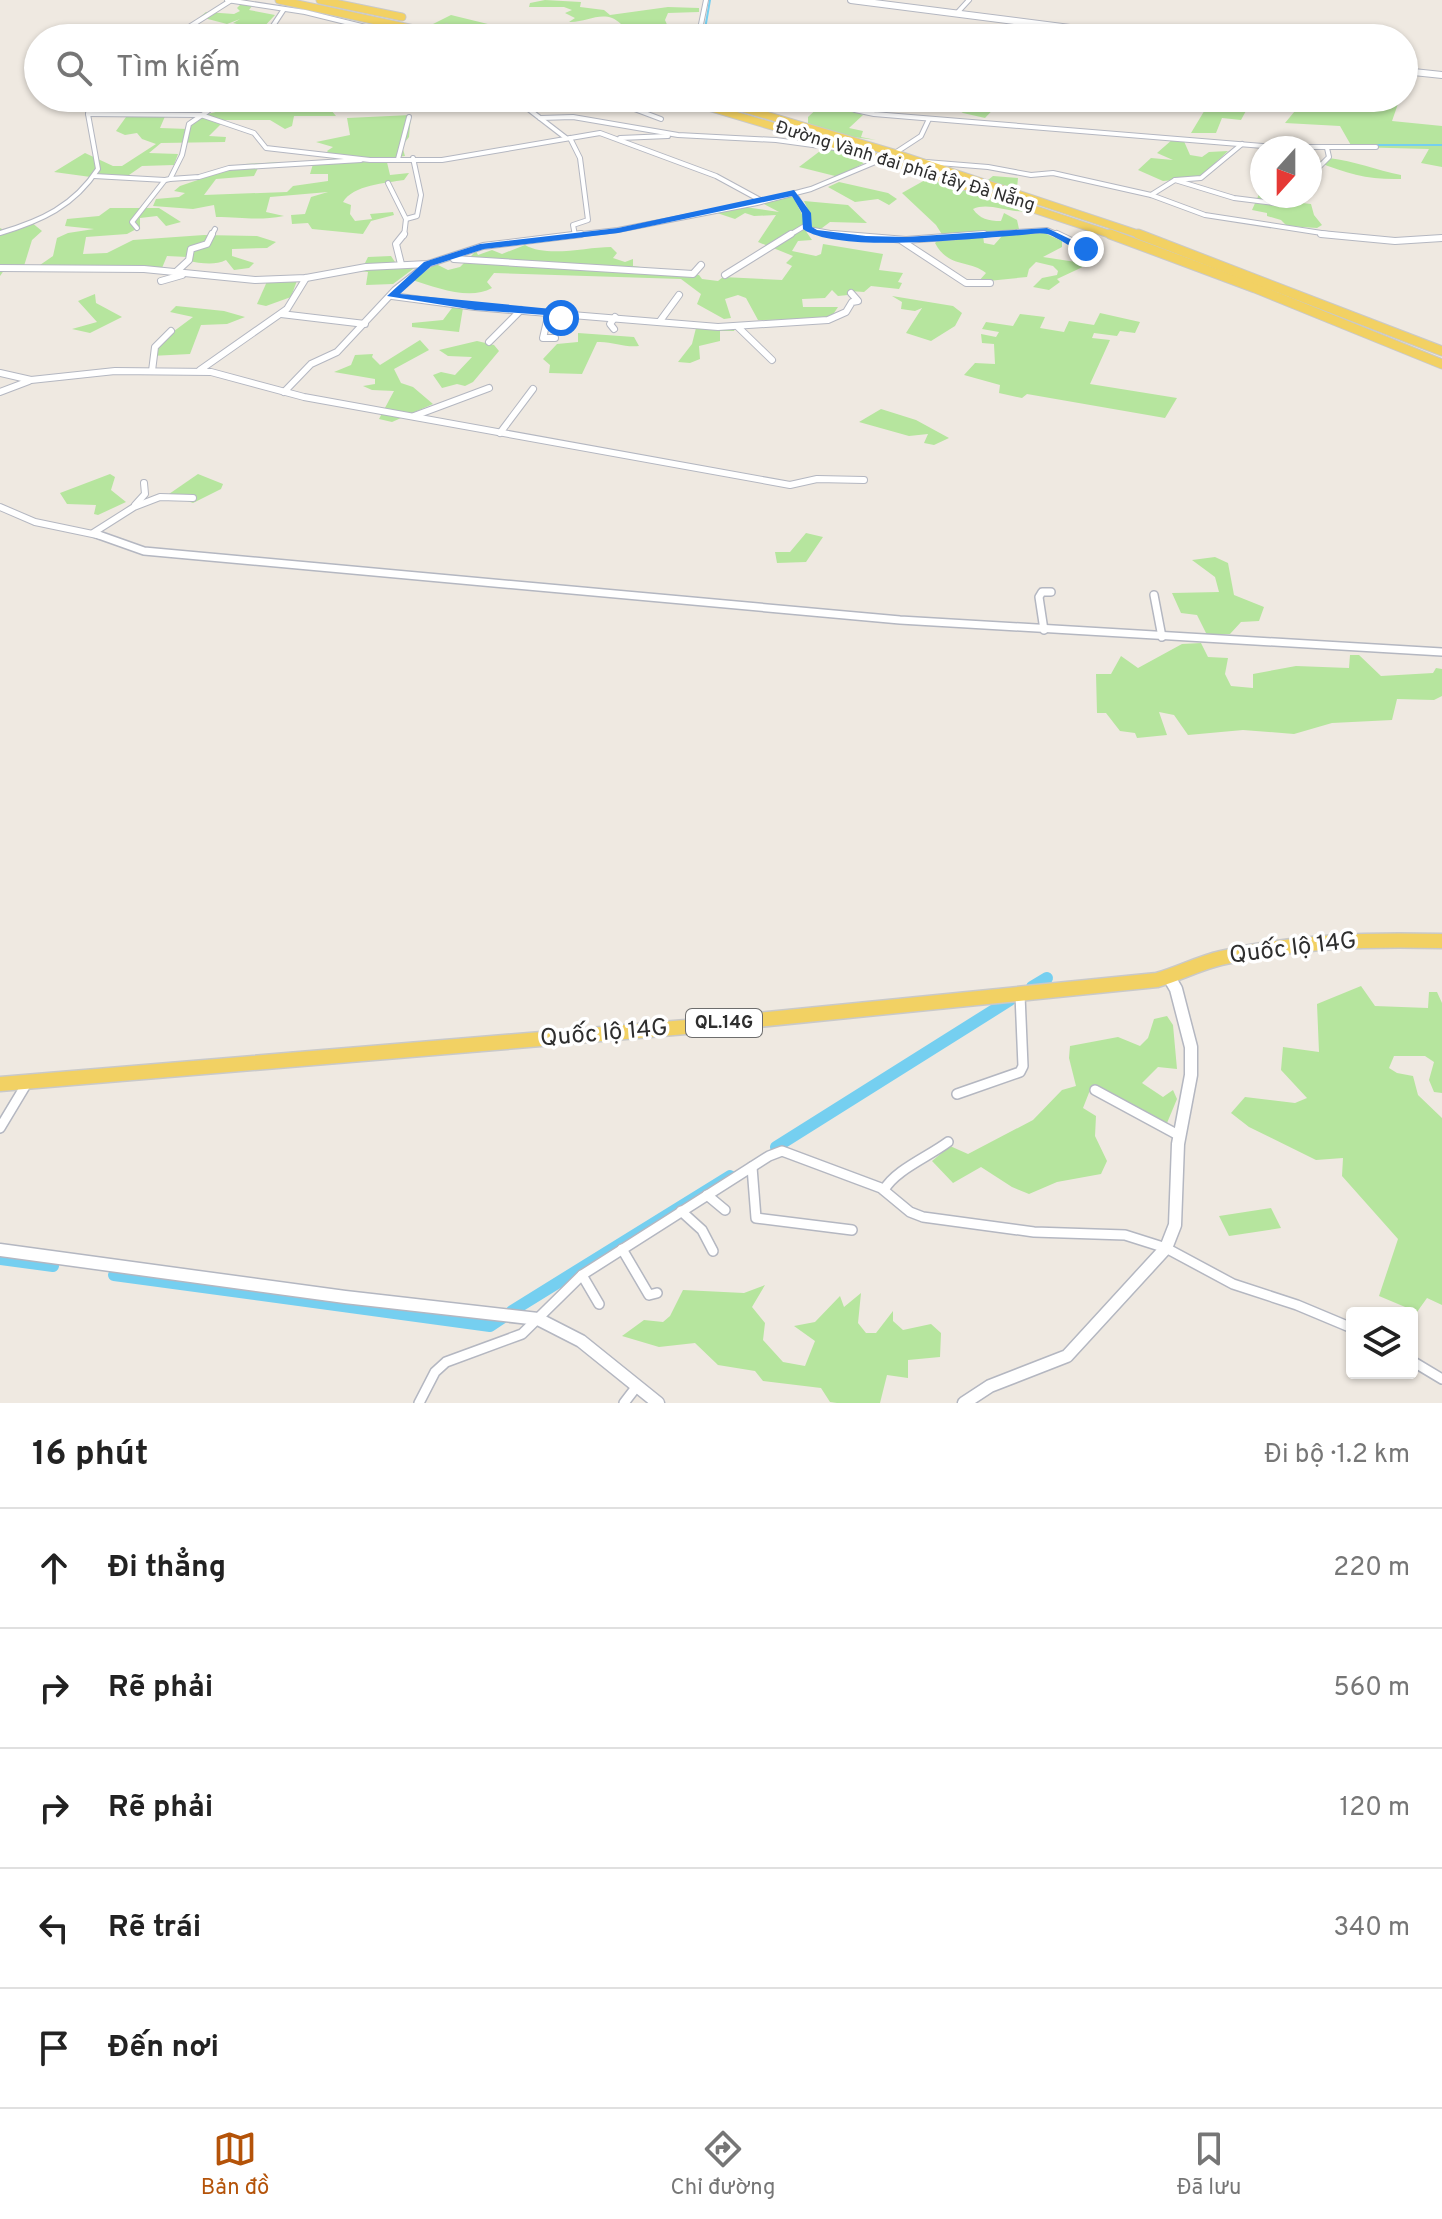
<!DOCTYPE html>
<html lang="vi">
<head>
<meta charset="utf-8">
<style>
	:root { --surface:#fff; --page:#f6f6f6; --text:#222; --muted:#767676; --line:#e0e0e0; --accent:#b45309 }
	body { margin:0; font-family:Overpass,sans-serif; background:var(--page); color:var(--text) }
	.controls { position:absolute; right:24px; bottom:24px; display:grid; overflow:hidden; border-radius:8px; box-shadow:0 2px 6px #0004 }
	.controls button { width:72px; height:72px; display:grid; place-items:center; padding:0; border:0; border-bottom:2px solid var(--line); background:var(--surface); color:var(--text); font:40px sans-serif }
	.compass { position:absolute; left:1250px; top:136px; width:72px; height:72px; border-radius:50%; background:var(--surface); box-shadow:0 2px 6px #0004; rotate:201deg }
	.stop { position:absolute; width:24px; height:24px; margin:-18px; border:6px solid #1a73e8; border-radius:50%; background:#fff }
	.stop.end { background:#1a73e8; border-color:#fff; box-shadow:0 2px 8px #0008 }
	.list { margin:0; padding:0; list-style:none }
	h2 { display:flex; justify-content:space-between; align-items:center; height:104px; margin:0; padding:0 32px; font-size:34px }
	h2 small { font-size:26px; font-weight:400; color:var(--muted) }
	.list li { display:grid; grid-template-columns:52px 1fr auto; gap:24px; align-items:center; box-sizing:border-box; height:120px; padding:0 32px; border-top:2px solid var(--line) }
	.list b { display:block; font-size:30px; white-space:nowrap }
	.list em { font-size:26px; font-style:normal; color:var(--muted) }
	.icon { flex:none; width:44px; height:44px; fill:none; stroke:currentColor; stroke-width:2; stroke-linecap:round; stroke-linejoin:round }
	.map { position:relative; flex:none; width:1442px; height:1403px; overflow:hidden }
	.search { position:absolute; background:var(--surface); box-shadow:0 2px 6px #0004; left:24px; right:24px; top:24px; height:88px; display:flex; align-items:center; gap:20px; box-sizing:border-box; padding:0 28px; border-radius:44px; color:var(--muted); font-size:30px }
	.sheet { height:704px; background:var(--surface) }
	nav { display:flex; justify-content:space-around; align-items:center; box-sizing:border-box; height:112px; border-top:2px solid var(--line); background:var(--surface); font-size:22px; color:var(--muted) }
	nav a { display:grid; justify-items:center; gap:4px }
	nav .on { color:var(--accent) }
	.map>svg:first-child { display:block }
	.green { fill:#b6e59e }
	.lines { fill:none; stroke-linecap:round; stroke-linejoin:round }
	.stream { stroke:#75cff0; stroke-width:2 }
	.canal { stroke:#75cff0; stroke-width:12 }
	.minor-far3-casing { stroke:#b4b7c1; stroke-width:6 }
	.minor-far2-casing { stroke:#b4b7c1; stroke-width:8 }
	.minor-far1-casing { stroke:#b4b7c1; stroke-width:10 }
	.minor-casing { stroke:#b4b7c1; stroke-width:12 }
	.tertiary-far1-casing { stroke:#b4b7c1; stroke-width:8 }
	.tertiary-casing { stroke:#b4b7c1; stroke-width:15 }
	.primary-far2-casing { stroke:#c9c9c9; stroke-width:9 }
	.primary-far1-casing { stroke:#c9c9c9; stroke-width:11 }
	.primary-casing { stroke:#c9c9c9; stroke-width:17 }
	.minor-far3 { stroke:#fff; stroke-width:4 }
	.minor-far2 { stroke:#fff; stroke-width:6 }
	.minor-far1 { stroke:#fff; stroke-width:7 }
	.minor { stroke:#fff; stroke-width:9 }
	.tertiary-far1 { stroke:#fff; stroke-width:6 }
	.tertiary { stroke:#fff; stroke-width:12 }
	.primary-far2 { stroke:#f2d163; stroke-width:7 }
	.primary-far1 { stroke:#f2d163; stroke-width:9 }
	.primary { stroke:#f2d163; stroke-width:14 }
	.route { fill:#1a73e8 }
	.labels { text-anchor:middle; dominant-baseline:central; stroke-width:7; stroke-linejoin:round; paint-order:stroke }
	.far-street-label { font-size:18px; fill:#2e2e2e; stroke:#fff }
	.shield { fill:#fff; stroke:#6d6d6d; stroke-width:2 }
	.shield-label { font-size:18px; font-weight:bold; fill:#2e2e2e }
	.near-street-label { font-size:24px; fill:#2e2e2e; stroke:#fff }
</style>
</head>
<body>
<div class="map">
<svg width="1442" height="1403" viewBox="0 0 1442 1403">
	<rect width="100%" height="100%" fill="#efe9e1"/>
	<g class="green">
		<path d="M545,0L581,2L580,7L604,10L610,15L668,7L699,8V12L668,13L665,20L668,27L658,30L679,38L623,35L627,33L615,29L621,24C604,8 588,23 569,22L575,18L565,13L572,10L564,7H529L530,3Z"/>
		<polygon points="241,4 252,6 249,10 275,15 261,30 233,23 240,19 227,24 200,17 206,12 234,14 240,11 237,8"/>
		<polygon points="451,15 496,26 507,35 439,38 423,29"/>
		<polygon points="1016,24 1130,38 1010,38"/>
		<path d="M191,98H201L191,111L166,114L160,128L188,129C216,99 234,119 260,103L253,102L251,98H344L343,103L300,108L331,110L336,116H294L292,126L285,129L270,120H225L209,136L226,137L225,142L161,143L149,153L178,154L174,165L142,166L129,175L98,178L54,172L85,153L113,166H122L156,144L142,139L137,133L125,135L116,131L126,117Z"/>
		<polygon points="951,98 999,98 1003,99 985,118 963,113 943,100"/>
		<polygon points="1212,98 1253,98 1241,120 1222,118 1216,133 1191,133"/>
		<polygon points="1344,98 1400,98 1392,121 1442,126 1442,167 1421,163 1429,149 1352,147 1340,126 1285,123 1304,100 1339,105"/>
		<polygon points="838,104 863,115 849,128 863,131 861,137 876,140 837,135 808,123 808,117 821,105"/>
		<path d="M411,115L409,137L402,146L405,156L386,158L390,175L409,173L404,180C386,183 353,185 343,202L351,205L350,214L355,221L372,219L370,214L393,212L394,215L371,221L363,234L312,229L308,223L292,224L291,215L305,214L311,197L328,192L270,197L266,212L284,216C257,221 243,217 216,217L214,205L193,209L153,206L156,199L179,197L185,193L174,191L180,186L245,164L285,162L286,165L259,166L254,176L216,179L204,195L287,192L293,186L328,181V174H310L313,164L335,161L327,151L333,147L316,142L350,135L347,118Z"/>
		<polygon points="1173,139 1183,139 1190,155 1202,157 1209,152 1228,151 1199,178 1163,181 1138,170 1151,158 1173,160 1157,153"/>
		<polygon points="828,145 846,149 844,153 860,157 858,160 864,163 839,177 799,167"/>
		<path d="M1329,158C1355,161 1376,170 1401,175V179C1370,180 1347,174 1318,162Z"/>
		<path d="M934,175L955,185L980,179L988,180L993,176L1018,178L1017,188L1002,191L1015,196L1012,199H1002L998,193L993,192L988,195L989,199L1028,203L1035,210C1011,216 991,201 973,209C980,219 988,221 1001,221L1004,213L1017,220L1019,229H1042L983,236L984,243L994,245L1002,236L1042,232L1062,241V247L1043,257L1089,264L1057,279L1060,282L1049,290L1033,287L1042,278L1057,275L1058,271L1053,266L1036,262L1029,269L1027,277L978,282L986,273C969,259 949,269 935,243L943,236L936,225L902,193Z"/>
		<polygon points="839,182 888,193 897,199 889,205 878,199 855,202 828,187"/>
		<polygon points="1260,192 1262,196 1294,196 1293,202 1311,204 1314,215 1322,225 1317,228 1287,226 1281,220 1267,216 1267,213 1252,210"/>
		<path d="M792,195L804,218L803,227L812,240L798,241L792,251L816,256L821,254L823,244L883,254L879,270L903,273L898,282L902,283L899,289L871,286L864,292L850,291L848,295L838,296L832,290L825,298L802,299L803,307H838L830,319L758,320L746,298L738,295L725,299L731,318L724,319L697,304L701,294L681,279L494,273L487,282L492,288C469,301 436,287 412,280L436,264L448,270L460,267L476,251L478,255L492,250L502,254L525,245C548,258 586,247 611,247L617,253L613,258L625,262L633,259V266L699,275L702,279L718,281L723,277L782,280L792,266L786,263L793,256L758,242L776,215L754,216L745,213L735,219L717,213L745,207L779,212L762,203Z"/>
		<polygon points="804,201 848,205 867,223 830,222 822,228 812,228 811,216"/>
		<path d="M110,208H159L181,222L166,226L157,216L140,218V227L127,234L86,237L83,254L107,253L133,240L204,235L257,236L276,242L267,248L232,249V256L254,263L249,268L234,270L226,260C214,266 201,263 187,261V257L167,256L162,268L40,265L53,256L57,238L68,233L94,229L65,226L67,219L99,216Z"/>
		<polygon points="31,222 42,231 32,240 24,266 7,266 0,276 0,228 4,230"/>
		<polygon points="391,256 395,262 417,266 393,284 366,285 368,272 361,271 368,257"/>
		<polygon points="299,275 291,297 266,306 257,304 269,277"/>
		<polygon points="95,294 96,303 122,317 90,333 72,329 97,322 78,301"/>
		<polygon points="892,296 953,306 962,313 955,326 931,341 906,333 922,308 915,311 901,309 902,302"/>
		<polygon points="176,306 224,311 245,317 227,324 201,325 190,354 151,356 158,343 193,317 170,312"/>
		<polygon points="452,308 463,308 459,332 412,327 412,323 443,320"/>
		<polygon points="1100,313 1140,322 1135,333 1120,331 1117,336 1094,333 1092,338 1110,340 1090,384 1177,398 1165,418 1027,394 1022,398 999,393 1000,385 964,375 975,363 995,364 994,344 982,343 981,334 996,337 999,332 982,329 986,322 1013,326 1020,314 1045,317 1040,328 1064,332 1069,321 1094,325"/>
		<polygon points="696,328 735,329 734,331 720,331 720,341 699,346 700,359 690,363 678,362 692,344"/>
		<path d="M578,333L634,337L639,346C625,348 612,341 597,342L582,374L549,373L550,365L543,359L557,344L578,342Z"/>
		<polygon points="420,340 429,350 394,369 401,383 413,387 433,404 392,422 379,419 394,391 372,390 363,386 375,384 375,379 334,372 351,365 355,355 373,354 372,357 380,365"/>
		<polygon points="477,341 494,345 499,351 473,382 465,386 457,384 442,388 433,375 441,372 455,375 472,357 448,356 439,350"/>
		<polygon points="881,409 916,420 949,438 934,445 924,443 928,434 909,436 859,422"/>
		<polygon points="110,474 115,477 111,490 126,502 98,515 94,514 96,505 67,504 60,493"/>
		<polygon points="198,474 223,484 221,489 193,503 169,494"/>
		<polygon points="806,533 823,537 806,562 777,563 775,552 790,552"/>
		<polygon points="1215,557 1228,563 1234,595 1264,607 1259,621 1241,622 1230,634 1207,635 1197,615 1181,613 1172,593 1219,592 1215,577 1192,560"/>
		<polygon points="1201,643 1208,657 1228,658 1225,674 1231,686 1253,688 1253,674 1296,666 1349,668 1350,655 1359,655 1381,676 1433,673 1436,668 1442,669 1442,696 1434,700 1397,699 1392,720 1332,723 1294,734 1243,730 1188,735 1174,715 1159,712 1167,735 1137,738 1135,733 1120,731 1106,713 1097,713 1096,674 1111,674 1121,656 1138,668 1182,644"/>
		<polygon points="1361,986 1375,1006 1428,1008 1429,992 1437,992 1442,1003 1442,1093 1434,1092 1429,1080 1434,1062 1425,1056 1394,1056 1389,1068 1397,1073 1413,1076 1418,1095 1442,1118 1442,1305 1427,1298 1417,1312 1379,1296 1398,1239 1342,1176 1343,1158 1316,1160 1249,1127 1231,1113 1245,1097 1295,1103 1307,1098 1281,1070 1283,1047 1319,1052 1317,1004"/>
		<polygon points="1167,1016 1173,1025 1177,1069 1158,1067 1142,1083 1163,1097 1173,1090 1177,1099 1167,1123 1092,1085 1083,1108 1096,1116 1095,1136 1107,1161 1101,1174 1057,1182 1029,1194 1012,1187 981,1167 953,1183 932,1161 950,1146 968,1154 1033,1120 1062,1090 1076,1086 1069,1058 1070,1046 1118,1037 1140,1046 1148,1038 1154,1019"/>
		<polygon points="1271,1208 1281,1228 1229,1236 1219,1216"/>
		<polygon points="765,1285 752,1307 765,1323 763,1340 783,1362 805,1366 815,1341 794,1326 815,1322 840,1296 844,1307 861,1293 858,1323 866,1333 876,1333 893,1311 893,1321 903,1330 931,1324 941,1333 940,1357 908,1360 908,1378 887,1375 880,1403 837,1403 830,1402 821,1388 763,1381 755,1371 718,1365 695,1343 659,1347 622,1336 644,1320 663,1322 670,1316 683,1290 744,1293"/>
	</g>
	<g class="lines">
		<g class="stream">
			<polyline points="710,0 705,29 722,38"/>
			<polyline points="838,98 859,109"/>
			<polyline points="1267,145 1442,145"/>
		</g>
		<g class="canal">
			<polyline points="1032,987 1047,978"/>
			<polyline points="776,1147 1010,1000"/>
			<polyline points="0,1259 53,1266"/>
			<polyline points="114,1275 490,1326 502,1318"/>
			<polyline points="512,1311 730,1176"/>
		</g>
		<defs>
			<g id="minor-far3">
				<polyline points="227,0 305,12 410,38"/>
				<polyline points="706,0 700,29 715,38"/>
				<polyline points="957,13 969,0"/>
				<polyline points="98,38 189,27 230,1"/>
				<polyline points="265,38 284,9"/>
				<polyline points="514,98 566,138"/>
				<polyline points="605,98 661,119"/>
				<polyline points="831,98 855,110 874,114 1274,147 1376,147"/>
				<polyline points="88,114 201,115 254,133 266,148 370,160 442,160 600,133 716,176 762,201"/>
				<polyline points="540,118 573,117 678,135 776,140 842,149"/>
				<polyline points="570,138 580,158 588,220 573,225 575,235"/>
				<polyline points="620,138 668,136"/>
				<polyline points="895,153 921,136 929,119"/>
				<polyline points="398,159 409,117"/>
				<polyline points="926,162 988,167 1031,175 1053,173 1151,195 1205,215 1341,236"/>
				<polyline points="94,176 165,180"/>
				<polyline points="1310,176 1329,157 1327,148"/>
				<polyline points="170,179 199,177 229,168 361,160"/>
				<polyline points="1175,180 1234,198 1289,205 1298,196"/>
				<polyline points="388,183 406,219 404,236"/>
				<polyline points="794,193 806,213 808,229 847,236"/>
				<polyline points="1151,195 1175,180 1201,178 1242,144"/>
				<polyline points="406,219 417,216 421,195 413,158"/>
				<polyline points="137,228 132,222 165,180 170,179 182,155 189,124 208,111 219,98"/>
				<path d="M0,233C41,221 74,206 98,169L88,114L91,98"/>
				<polyline points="211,236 215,229"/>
				<polyline points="564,236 618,230 757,203 811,189 885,158"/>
				<polyline points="788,236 808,224"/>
				<polyline points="956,236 1047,230 1061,236"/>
			</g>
			<g id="minor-far2">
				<polyline points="833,234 906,240 984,234"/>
				<polyline points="1057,234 1086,248 1076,253"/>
				<polyline points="1321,234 1395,241 1442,238"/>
				<polyline points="902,241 966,283 990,283"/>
				<polyline points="454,259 693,274 701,265"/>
				<polyline points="401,264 396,244 404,234"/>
				<polyline points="0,268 144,269 255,280 306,278 366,267 428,264 483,246 581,234"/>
				<polyline points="176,272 189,260 191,249 207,244 212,234"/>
				<polyline points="725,275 791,234"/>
				<polyline points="161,281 182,275"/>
				<polyline points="392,296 475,307 718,327 828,320 846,312 852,302 858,301 851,293"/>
				<polyline points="281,314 365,324"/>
				<polyline points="660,321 679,295"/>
				<polyline points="738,327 772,360"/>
				<polyline points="614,329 610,324 615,317"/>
				<polyline points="555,338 543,338 547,321 567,314"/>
				<polyline points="489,342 521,310"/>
				<polyline points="200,370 287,309 306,278"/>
				<polyline points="152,371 155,347 171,331"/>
				<polyline points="0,373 31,380 115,371 211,372 304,397 790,485 817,479 864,480"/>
				<polyline points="0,392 29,381"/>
				<polyline points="284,392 311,364 337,352 395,290 428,264"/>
				<polyline points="414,416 489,388"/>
				<polyline points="500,433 533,389"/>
				<polyline points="135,505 145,494 144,483"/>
				<polyline points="0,507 35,522 102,536"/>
				<polyline points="93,533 134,507 160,497 193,498"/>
			</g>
			<g id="minor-far1">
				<polyline points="96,534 144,551 900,620 1442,652"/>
				<polyline points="1154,595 1162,637"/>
				<polyline points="1044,630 1039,597 1042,592 1051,592"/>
			</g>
			<g id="minor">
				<polyline points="1095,1090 1180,1136"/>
				<polyline points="957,1094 1020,1072 1023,1066 1020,995"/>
				<polyline points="0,1128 27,1083"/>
				<polyline points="752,1167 756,1218 852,1230"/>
				<path d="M884,1190C895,1170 928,1157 948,1142"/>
				<polyline points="707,1195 725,1210"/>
				<polyline points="681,1211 702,1230 713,1251"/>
				<polyline points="622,1249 649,1295 657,1293"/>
				<polyline points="582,1275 599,1304"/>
				<polyline points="1412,1361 1442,1379"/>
				<polyline points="419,1403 435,1372 446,1362 522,1334 582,1275 769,1156 782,1151 881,1188 910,1212 923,1217 1034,1232 1125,1235 1166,1248 1233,1284 1297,1305 1352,1328"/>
				<polyline points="624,1403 637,1386"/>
			</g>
			<g id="tertiary-far1">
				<polyline points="851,0 1148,38"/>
				<polyline points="1404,71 1442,75"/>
			</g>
			<g id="tertiary">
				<polyline points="0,1250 345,1297 538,1319 581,1341 658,1403"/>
				<polyline points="964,1403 990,1386 1067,1356 1166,1248 1175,1225 1178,1144 1191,1075 1191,1047 1176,989 1169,977"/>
			</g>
			<g id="primary-far2">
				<polyline points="279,0 456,38"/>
				<polyline points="320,0 402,17"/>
				<polyline points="446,28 488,38"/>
				<polyline points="678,98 873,156 1115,236"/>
				<polyline points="708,98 894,153 1144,236"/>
			</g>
			<g id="primary-far1">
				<polyline points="1110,234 1255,288 1442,364"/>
				<polyline points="1138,234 1442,351"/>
			</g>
			<path id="primary" d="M0,1084L698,1026L1157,980C1179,974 1199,963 1221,958C1294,941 1368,939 1442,941"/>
		</defs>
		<use href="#minor-far3" class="minor-far3-casing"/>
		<use href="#minor-far2" class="minor-far2-casing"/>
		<use href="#minor-far1" class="minor-far1-casing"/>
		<use href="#minor" class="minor-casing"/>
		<use href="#tertiary-far1" class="tertiary-far1-casing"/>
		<use href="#tertiary" class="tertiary-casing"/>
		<use href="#primary-far2" class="primary-far2-casing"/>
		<use href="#primary-far1" class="primary-far1-casing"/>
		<use href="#primary" class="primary-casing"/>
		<use href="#minor-far3" class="minor-far3"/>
		<use href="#minor-far2" class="minor-far2"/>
		<use href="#minor-far1" class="minor-far1"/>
		<use href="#minor" class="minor"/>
		<use href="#tertiary-far1" class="tertiary-far1"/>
		<use href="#tertiary" class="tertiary"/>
		<use href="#primary-far2" class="primary-far2"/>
		<use href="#primary-far1" class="primary-far1"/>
		<use href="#primary" class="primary"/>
	</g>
	<path class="route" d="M794,190L811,213L812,227L817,230L866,236L906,237L1047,228L1091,249C1078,256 1060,237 1047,234C1040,232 1030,234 1022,235C976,238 838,254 803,229L802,213L792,196L618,233L484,249L431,266L400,294L572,311V315L561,321L556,318L559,316L475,310L387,296L424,262L480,244L618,228Z"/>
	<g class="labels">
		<g class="far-street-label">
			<text transform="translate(905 167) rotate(17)">Đường Vành đai phía tây Đà Nẵng</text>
		</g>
		<rect class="shield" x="686" y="1009" width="76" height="28" rx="6"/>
		<g class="shield-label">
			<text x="724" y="1023">QL.14G</text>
		</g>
		<g class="near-street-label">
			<text transform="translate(1293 949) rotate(-7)">Quốc lộ 14G</text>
			<text transform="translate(604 1034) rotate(-5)">Quốc lộ 14G</text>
		</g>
	</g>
</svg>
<div class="controls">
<button><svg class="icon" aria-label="layers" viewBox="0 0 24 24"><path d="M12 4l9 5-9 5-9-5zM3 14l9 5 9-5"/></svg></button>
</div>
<svg class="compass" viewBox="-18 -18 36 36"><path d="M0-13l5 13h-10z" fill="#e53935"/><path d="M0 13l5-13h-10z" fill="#767676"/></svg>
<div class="stop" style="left:561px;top:318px"></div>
<div class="stop end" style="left:1086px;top:249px"></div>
<div class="search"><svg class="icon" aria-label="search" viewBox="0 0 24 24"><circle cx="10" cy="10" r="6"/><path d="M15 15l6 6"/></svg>Tìm kiếm</div>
</div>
<section class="sheet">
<h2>16 phút<small>Đi bộ · 1.2 km</small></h2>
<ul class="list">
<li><svg class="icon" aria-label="ahead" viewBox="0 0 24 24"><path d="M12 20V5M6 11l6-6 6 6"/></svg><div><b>Đi thẳng</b></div><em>220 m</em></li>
<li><svg class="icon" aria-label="right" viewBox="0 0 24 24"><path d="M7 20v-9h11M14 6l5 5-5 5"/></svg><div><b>Rẽ phải</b></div><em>560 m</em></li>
<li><svg class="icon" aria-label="right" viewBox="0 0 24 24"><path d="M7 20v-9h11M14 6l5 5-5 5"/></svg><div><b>Rẽ phải</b></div><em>120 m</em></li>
<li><svg class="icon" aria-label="left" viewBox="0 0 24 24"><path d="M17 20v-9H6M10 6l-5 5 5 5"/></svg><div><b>Rẽ trái</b></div><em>340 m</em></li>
<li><svg class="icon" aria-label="arrive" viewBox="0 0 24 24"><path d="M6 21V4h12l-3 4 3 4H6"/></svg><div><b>Đến nơi</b></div></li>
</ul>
</section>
<nav>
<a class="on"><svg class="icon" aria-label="map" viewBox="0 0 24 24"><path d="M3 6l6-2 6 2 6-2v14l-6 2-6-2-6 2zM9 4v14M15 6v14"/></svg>Bản đồ</a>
<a><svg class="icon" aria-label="directions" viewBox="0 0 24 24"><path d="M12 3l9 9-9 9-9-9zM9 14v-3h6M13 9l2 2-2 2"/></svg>Chỉ đường</a>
<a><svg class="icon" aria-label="saved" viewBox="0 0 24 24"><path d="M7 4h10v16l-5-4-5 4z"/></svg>Đã lưu</a>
</nav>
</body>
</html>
